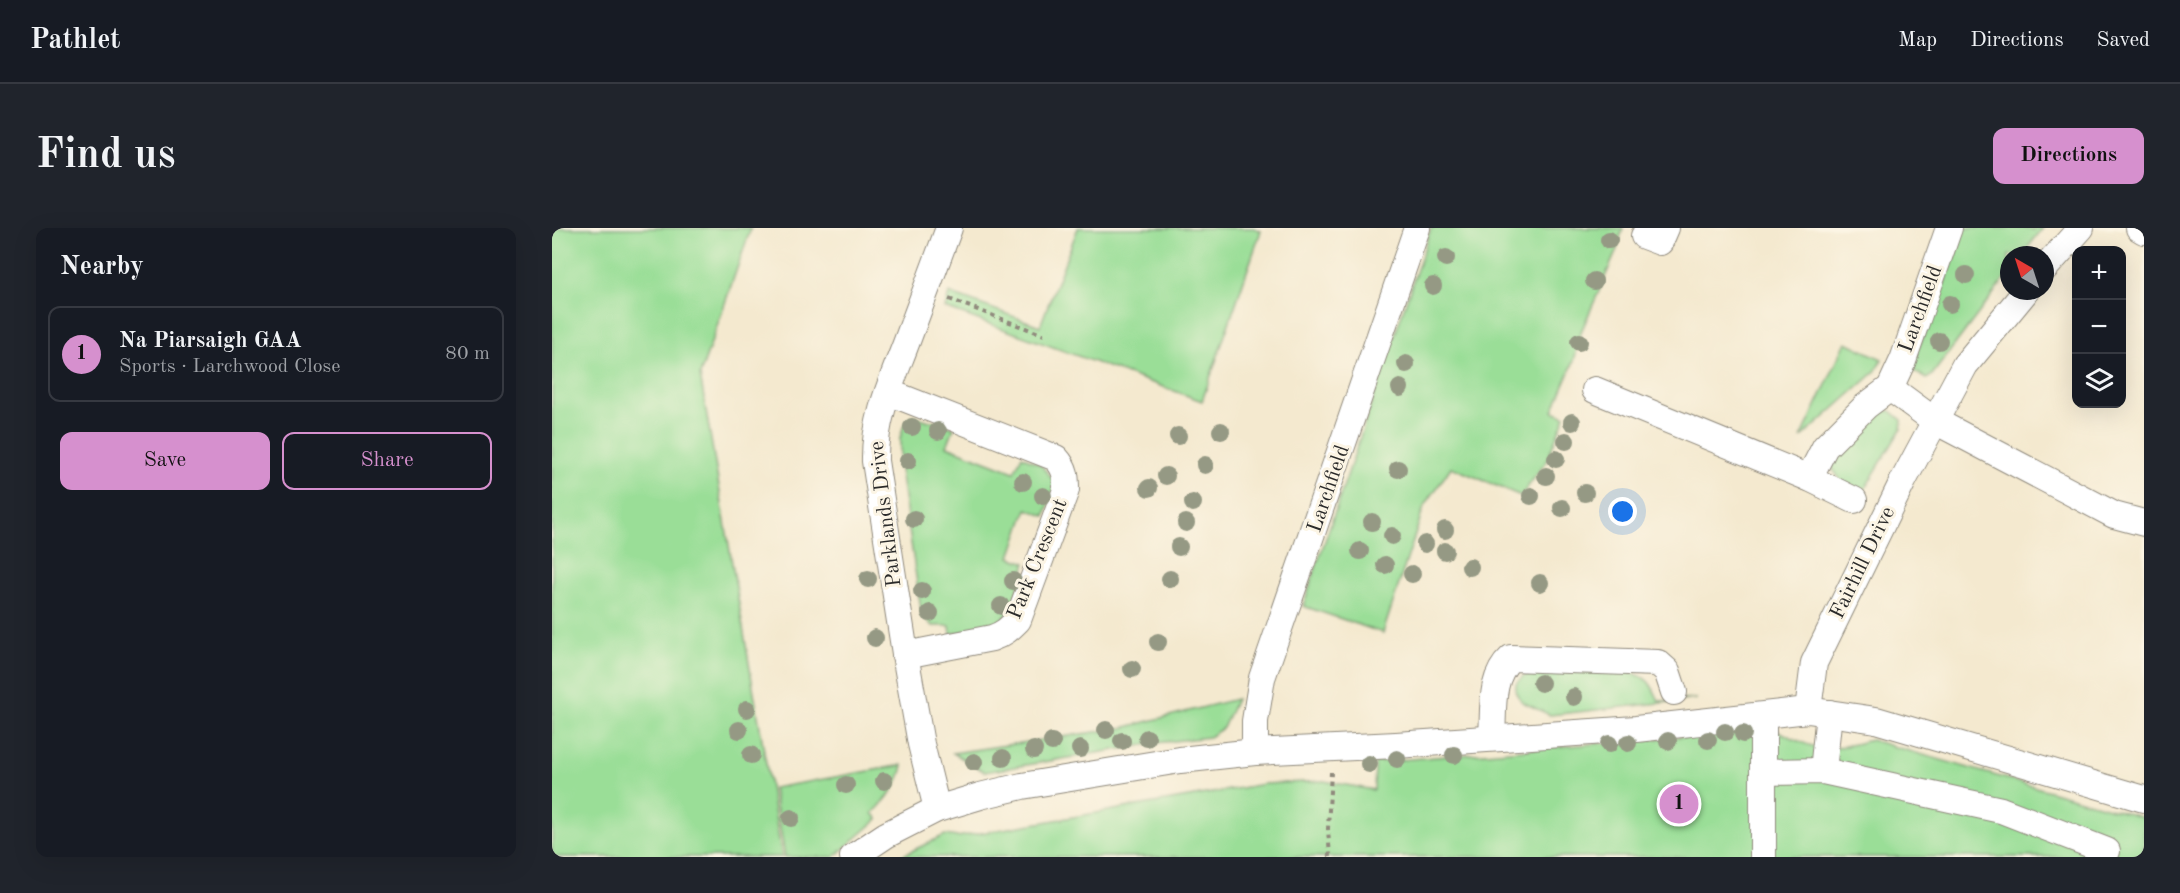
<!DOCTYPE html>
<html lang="en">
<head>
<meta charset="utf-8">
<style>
	:root { --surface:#171b24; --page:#20242c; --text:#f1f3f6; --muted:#9ea1a6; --line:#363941; --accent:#d690ce }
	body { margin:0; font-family:"Old Standard TT",serif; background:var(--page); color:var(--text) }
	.controls { position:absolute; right:18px; top:18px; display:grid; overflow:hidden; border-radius:12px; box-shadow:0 6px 24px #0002 }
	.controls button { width:54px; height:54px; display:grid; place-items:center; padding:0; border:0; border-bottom:2px solid var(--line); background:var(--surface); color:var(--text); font:30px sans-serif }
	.compass { position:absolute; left:1448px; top:18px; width:54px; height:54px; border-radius:50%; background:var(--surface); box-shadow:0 6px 24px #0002; rotate:321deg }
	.you { position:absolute; left:1071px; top:284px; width:21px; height:21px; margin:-15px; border:4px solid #fff; border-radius:50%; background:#1a73e8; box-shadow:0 0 0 9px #1a73e833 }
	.badge { display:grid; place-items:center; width:39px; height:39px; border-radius:50%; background:var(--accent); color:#111; font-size:20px; font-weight:700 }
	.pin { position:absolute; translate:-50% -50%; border:3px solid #fff; box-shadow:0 2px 6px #0006 }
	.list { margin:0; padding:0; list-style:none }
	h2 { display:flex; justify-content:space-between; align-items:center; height:78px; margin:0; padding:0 24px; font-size:26px }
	h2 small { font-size:20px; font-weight:400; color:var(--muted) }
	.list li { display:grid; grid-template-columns:39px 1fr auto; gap:18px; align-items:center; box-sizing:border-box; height:96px; margin:0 12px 12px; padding:0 12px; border:2px solid var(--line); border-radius:12px }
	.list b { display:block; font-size:22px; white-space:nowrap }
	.list p { margin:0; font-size:20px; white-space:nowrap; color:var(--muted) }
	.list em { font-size:20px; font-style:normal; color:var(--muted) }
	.actions { display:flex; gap:12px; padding:18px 24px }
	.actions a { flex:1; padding:14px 0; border:2px solid var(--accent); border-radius:12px; text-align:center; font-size:21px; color:var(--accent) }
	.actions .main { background:var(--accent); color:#111 }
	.icon { flex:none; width:33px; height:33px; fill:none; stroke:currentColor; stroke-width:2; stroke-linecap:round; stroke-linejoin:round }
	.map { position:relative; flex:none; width:1592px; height:629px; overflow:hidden; border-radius:12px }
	header { display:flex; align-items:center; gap:36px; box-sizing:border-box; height:84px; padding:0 30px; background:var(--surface); border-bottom:2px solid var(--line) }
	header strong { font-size:28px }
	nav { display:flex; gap:33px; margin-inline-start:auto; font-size:21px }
	.intro { display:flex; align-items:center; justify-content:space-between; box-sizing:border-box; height:144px; padding:0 36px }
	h1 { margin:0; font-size:42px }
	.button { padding:15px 27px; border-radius:12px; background:var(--accent); color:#111; font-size:21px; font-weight:700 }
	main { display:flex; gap:36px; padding:0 36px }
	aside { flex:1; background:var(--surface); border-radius:12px; box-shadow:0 6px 24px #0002 }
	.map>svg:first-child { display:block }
	.green { fill:#9ade97; stroke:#628461; stroke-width:1.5 }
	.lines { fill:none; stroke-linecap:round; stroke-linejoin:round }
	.minor-casing { stroke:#908a7d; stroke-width:28 }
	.path { stroke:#908a7d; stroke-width:4; stroke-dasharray:4.5 4.5; stroke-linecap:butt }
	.minor { stroke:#fff; stroke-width:26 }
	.tree { fill:#959984 }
	.labels { text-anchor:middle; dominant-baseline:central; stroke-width:6; stroke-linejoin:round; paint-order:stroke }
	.street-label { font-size:21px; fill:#2b2b2b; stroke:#fcf5e5 }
</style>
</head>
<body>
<header>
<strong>Pathlet</strong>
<nav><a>Map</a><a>Directions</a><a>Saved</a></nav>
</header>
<div class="intro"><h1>Find us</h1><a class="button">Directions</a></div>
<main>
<aside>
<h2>Nearby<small></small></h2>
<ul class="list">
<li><span class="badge">1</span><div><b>Na Piarsaigh GAA</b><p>Sports · Larchwood Close</p></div><em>80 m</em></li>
</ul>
<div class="actions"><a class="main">Save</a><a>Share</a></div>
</aside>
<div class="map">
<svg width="1592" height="629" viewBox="0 0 1592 629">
	<rect width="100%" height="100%" fill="#fcf5e5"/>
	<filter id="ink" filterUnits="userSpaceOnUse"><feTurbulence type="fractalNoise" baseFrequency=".0167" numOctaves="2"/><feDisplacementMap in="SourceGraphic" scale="12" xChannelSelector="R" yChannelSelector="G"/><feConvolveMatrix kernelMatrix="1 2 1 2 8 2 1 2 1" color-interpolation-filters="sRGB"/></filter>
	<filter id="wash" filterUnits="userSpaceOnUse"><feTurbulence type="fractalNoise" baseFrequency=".008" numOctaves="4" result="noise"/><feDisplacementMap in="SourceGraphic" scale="24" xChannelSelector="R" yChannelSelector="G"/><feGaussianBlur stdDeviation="1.35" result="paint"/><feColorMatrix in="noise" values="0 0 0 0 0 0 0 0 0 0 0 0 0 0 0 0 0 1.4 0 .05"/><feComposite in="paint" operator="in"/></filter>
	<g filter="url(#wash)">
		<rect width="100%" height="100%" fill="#f4e9cf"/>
		<g class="green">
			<polygon points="0,0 199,0 148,147 230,629 0,629"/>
			<polygon points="526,0 702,0 709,3 650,173 393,80 397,65 488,98"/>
			<polygon points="879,0 1071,0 1064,24 1029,104 1022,133 1001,183 1013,188 994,234 969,268 899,239 872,279 831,405 751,378"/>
			<polygon points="1410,0 1477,0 1482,2 1483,0 1491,0 1470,27 1457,27 1457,45 1380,147 1375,151 1358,141 1407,18"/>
			<polygon points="1294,114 1330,131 1323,144 1249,210"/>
			<path d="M1329,182L1339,183L1350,192L1349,201L1311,264L1289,253L1280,240C1286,214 1311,198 1329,182Z"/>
			<path d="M361,188L402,200L395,218L462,244L470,228L489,237L502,253V260L493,288L475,281L458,329L474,335C469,349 461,383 450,392C436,402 415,402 399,406L398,398H381L370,388L348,242V210L352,197Z"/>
			<path d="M980,444H1077C1096,449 1099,455 1107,473L1145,471L998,487L970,474L964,465V456L970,449Z"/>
			<polygon points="684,471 671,500 657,509 604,515 433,544 401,525 570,500"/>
			<path d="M1223,501C1266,524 1271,524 1319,512L1592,590V629H347L393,607L405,609L712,556L772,553L822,562L823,534Z"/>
			<path d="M351,537C348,555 335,572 321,585L326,591L282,629H233L221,560Z"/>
		</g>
	</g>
	<g filter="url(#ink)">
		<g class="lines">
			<defs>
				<g id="minor">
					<polyline points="1587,0 1592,3"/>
					<polyline points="1092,8 1108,14 1114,0"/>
					<polyline points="1493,40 1529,0"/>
					<polyline points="1338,160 1383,193 1562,287 1592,295"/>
					<polyline points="1043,162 1257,250 1302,272"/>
					<path d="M336,164L504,230C514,241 514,248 514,262L466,392C457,401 452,406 440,410L353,427"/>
					<polyline points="1257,250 1273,219 1314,178 1338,160 1351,132 1397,0"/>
					<polyline points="1256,482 1262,435 1351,253 1413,137 1474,63"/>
					<path d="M940,510C942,482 937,450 959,430L1106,435L1115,443L1122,464"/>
					<polyline points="703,524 703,493 710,450 865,0"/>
					<polyline points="1271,543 1277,485"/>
					<polyline points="1212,544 1271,543 1449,582 1555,623"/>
					<path d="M385,581L369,516L354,432L323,233C322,190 340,153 355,113C369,76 383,38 397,0"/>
					<polyline points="301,629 334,607 385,581 428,568 470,558 628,532 703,524 844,517 1084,501 1256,482 1324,492 1592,571"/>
					<polyline points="1211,629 1211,488"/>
				</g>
			</defs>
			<use href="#minor" class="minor-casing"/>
			<g class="path">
				<polyline points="397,71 492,107"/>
				<polyline points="778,629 776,601 779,544"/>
			</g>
			<use href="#minor" class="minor"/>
		</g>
		<g class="tree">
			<circle cx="1057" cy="12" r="9"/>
			<circle cx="894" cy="30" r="9"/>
			<circle cx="1414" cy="47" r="9"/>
			<circle cx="1042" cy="53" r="9"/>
			<circle cx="881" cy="58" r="9"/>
			<circle cx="1398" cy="76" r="9"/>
			<circle cx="1387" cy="113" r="9"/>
			<circle cx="1027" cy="114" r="9"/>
			<circle cx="854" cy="136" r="9"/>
			<circle cx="848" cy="160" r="9"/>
			<circle cx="1020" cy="194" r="9"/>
			<circle cx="360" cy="199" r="9"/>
			<circle cx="386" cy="203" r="9"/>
			<circle cx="669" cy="203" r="9"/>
			<circle cx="626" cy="208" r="9"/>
			<circle cx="1014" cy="213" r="9"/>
			<circle cx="1004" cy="231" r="9"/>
			<circle cx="356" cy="233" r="9"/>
			<circle cx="653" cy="237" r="9"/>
			<circle cx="846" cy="241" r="9"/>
			<circle cx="614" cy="248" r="9"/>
			<circle cx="994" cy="248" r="9"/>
			<circle cx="471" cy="254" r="9"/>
			<circle cx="597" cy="260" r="9"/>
			<circle cx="1033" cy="265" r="9"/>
			<circle cx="491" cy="268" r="9"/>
			<circle cx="979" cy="268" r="9"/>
			<circle cx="641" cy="275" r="9"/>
			<circle cx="1010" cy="280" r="9"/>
			<circle cx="362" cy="291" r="9"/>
			<circle cx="820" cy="294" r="9"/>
			<circle cx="634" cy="295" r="9"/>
			<circle cx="893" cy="302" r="9"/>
			<circle cx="840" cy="308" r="9"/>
			<circle cx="873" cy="316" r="9"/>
			<circle cx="627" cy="319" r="9"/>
			<circle cx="808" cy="323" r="9"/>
			<circle cx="893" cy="323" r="9"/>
			<circle cx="833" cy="337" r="9"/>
			<circle cx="918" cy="339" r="9"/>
			<circle cx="860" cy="346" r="9"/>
			<circle cx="316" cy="351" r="9"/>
			<circle cx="618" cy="351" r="9"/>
			<circle cx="461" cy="353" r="9"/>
			<circle cx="988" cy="355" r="9"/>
			<circle cx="370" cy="363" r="9"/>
			<circle cx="449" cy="378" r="9"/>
			<circle cx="378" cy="385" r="9"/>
			<circle cx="323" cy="410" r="9"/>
			<circle cx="606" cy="414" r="9"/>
			<circle cx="580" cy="441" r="9"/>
			<circle cx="989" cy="455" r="9"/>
			<circle cx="1022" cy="469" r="9"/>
			<circle cx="195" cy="481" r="9"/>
			<circle cx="187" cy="502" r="9"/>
			<circle cx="554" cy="502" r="9"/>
			<circle cx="1173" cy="504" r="9"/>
			<circle cx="1191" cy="506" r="9"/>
			<circle cx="595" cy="510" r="9"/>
			<circle cx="1156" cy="512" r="9"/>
			<circle cx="570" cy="513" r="9"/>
			<circle cx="1116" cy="513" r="9"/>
			<circle cx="500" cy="514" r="9"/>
			<circle cx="1076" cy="515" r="9"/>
			<circle cx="1057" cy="516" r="9"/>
			<circle cx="528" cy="521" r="9"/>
			<circle cx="482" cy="522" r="9"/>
			<circle cx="199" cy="527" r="9"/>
			<circle cx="902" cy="527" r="9"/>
			<circle cx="451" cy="530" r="9"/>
			<circle cx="845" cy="531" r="9"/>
			<circle cx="422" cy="534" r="9"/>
			<circle cx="817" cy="536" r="9"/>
			<circle cx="332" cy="553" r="9"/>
			<circle cx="294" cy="557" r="9"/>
			<circle cx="239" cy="590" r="9"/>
		</g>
	</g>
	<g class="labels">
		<g class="street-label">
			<text transform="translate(1369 81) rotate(-70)">Larchfield</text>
			<text transform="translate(777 261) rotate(-71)">Larchfield</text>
			<text transform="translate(334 286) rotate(-97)">Parklands Drive</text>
			<text transform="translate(486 331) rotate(-68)">Park Crescent</text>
			<text transform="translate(1311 335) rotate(-64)">Fairhill Drive</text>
		</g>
	</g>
</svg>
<div class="controls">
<button>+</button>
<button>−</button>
<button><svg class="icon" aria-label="layers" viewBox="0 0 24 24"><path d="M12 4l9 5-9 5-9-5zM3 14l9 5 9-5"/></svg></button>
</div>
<svg class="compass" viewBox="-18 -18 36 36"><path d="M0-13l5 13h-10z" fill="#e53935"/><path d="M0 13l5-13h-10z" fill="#9ea1a6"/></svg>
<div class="you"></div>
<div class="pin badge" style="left:1127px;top:576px">1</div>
</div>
</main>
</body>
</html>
